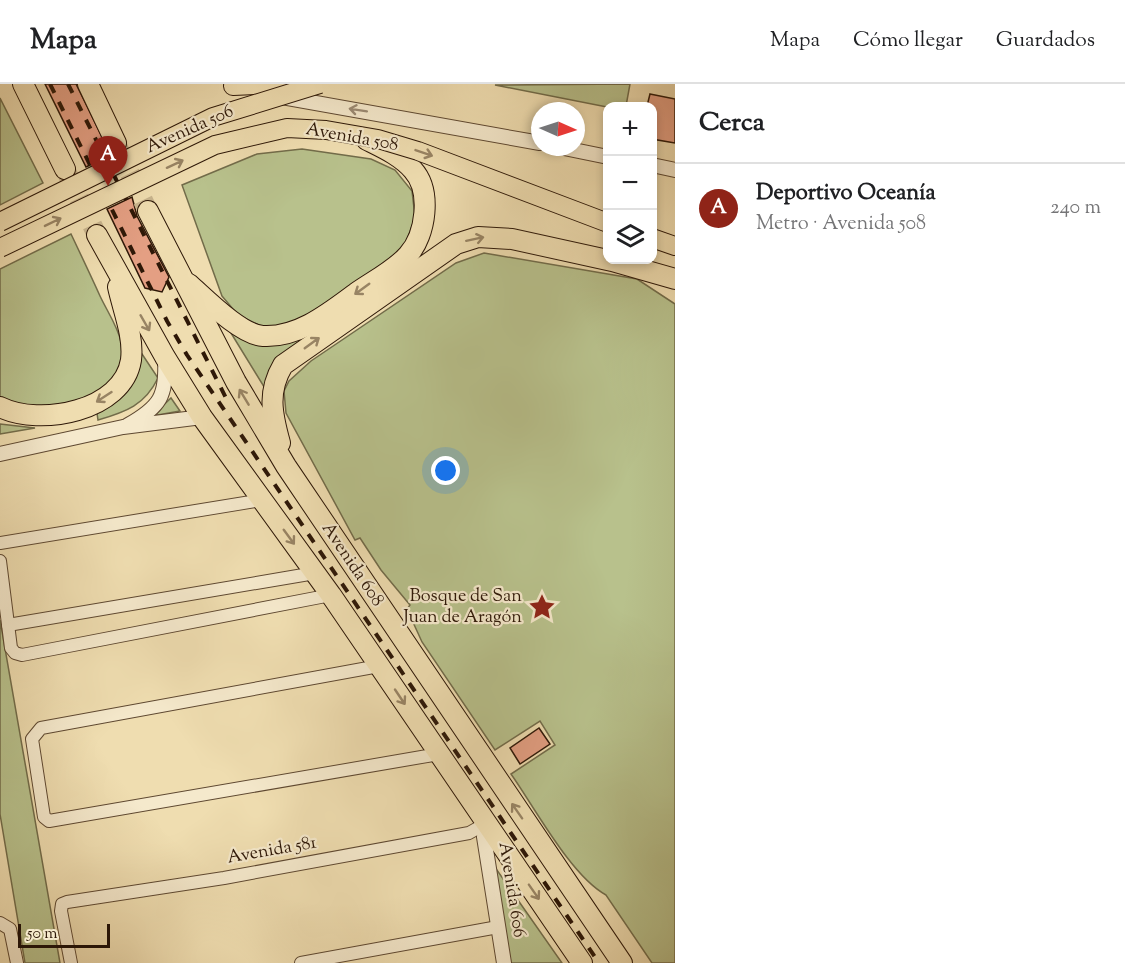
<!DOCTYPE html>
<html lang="es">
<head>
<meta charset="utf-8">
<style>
	:root { --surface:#fff; --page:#f6f6f6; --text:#202124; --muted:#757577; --line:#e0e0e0; --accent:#8f2418 }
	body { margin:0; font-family:"Sorts Mill Goudy",serif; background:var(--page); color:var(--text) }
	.controls { position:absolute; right:18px; top:18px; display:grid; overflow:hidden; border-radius:12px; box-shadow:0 3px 9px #0003 }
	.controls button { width:54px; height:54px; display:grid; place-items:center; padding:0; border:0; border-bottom:2px solid var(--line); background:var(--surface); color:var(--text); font:30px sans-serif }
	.compass { position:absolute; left:531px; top:18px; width:54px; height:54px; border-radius:50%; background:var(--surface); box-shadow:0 3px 9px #0003; rotate:93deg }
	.scale { position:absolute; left:18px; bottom:15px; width:92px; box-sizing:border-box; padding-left:6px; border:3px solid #2d1707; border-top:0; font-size:16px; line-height:21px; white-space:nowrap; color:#2d1707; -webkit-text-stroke:4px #f5e9cc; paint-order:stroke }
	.you { position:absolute; left:446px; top:387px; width:21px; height:21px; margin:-15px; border:4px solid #fff; border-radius:50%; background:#1a73e8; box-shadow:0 0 0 9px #1a73e833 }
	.badge { display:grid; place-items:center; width:39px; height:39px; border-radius:50%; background:var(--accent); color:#fff; font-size:20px; font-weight:700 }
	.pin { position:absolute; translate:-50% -50px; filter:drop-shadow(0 2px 3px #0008) }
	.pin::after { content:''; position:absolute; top:32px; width:21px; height:18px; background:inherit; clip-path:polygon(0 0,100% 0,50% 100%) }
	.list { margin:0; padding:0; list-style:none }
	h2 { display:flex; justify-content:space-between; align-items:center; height:78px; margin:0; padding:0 24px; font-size:26px }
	h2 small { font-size:20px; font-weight:400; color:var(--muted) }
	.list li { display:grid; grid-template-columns:39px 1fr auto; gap:18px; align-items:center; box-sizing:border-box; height:90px; padding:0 24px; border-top:2px solid var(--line) }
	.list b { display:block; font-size:22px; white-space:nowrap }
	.list p { margin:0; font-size:20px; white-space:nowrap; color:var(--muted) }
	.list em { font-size:20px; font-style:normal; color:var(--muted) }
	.icon { flex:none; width:33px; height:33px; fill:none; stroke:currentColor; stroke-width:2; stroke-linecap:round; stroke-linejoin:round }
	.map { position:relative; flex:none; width:675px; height:879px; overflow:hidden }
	header { display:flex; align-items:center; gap:36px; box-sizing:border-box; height:84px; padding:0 30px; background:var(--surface); border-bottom:2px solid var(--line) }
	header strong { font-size:28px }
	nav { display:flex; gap:33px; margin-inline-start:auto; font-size:21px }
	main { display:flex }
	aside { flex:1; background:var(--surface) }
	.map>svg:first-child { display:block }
	.green { fill:#b8c18c; stroke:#726c4a; stroke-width:1.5 }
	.building { fill:#e49f83; stroke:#2d1707; stroke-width:1.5 }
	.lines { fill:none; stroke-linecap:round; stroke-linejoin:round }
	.trunk-tunnel { stroke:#c8b58e; stroke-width:20; stroke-dasharray:20 10; stroke-linecap:butt }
	.minor-casing { stroke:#5e4831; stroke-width:14 }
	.tertiary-casing { stroke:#5e4831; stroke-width:16 }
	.primary-casing { stroke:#2d1707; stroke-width:20 }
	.trunk-casing { stroke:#2d1707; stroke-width:22 }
	.minor { stroke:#f5e9cc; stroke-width:12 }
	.tertiary { stroke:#f5e9cc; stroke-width:14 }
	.primary { stroke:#efddb0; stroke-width:18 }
	.trunk { stroke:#efddb0; stroke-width:20 }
	.rail { stroke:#2d1707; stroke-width:4; stroke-dasharray:10 10; stroke-linecap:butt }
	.primary-bridge-casing { stroke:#2d1707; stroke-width:20; stroke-linecap:butt }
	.primary-bridge { stroke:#efddb0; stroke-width:18 }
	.oneway { stroke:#9b8a73 }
	.oneway2 { stroke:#988464 }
	.labels { text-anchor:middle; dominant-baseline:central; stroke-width:4.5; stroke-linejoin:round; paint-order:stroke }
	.street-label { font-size:18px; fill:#2d1707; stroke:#f5e9cc }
	.poi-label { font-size:18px; fill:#2d1707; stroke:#f5e9cc; text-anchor:end }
</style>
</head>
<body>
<header>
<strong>Mapa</strong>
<nav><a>Mapa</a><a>Cómo llegar</a><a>Guardados</a></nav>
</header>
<main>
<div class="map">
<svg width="675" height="879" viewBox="0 0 675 879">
	<rect width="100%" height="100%" fill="#efddb0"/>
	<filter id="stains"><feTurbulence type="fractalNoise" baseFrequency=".00333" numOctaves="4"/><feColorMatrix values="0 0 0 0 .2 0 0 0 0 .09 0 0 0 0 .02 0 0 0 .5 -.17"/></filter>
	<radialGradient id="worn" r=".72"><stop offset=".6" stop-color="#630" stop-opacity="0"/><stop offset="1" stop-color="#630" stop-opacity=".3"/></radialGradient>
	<g class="green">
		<polygon points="630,0 626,22 607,23 495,1"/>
		<polygon points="0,14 43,99 0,121"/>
		<polygon points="302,65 371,75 395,86 412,107 415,133 405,162 382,182 296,240 267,245 238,231 222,212 182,101 257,70"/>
		<path d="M71,150C81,171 91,192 100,212C107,227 118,243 121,258C127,289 104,311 76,317C49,323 26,325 0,315V185Z"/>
		<path d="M484,169L637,195L675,220V879H652L606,811C571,792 535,724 511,690L555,661L540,637L495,666L422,558L407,525L410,521L381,486L360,454L355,456L286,329L284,307L289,297L311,277L456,179Z"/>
		<polygon points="231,249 252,258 307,251 284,271 266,306"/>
		<path d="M142,270L158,294C145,321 126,328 98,336L97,329C119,311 135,298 142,270Z"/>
		<polygon points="171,314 180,327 152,332"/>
		<polygon points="0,340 35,344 0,350"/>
		<polygon points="0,536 60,879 25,879 0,730"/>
		<polygon points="492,779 562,879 510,879"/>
	</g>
	<g class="building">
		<polygon points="45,0 76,0 111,71 86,83"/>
		<polygon points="650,10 675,15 675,59 652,55 652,22 647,22"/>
		<polygon points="132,113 137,132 169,193 162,208 145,204 107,125"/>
		<polygon points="539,644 550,660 520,680 510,664"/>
	</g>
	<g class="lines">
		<g class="trunk-tunnel">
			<polyline points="117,62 148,127"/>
			<polyline points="66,87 97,151"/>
		</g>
		<defs>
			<g id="minor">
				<polyline points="0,459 262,416"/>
				<polyline points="0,477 11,564 15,569 22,571 331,511"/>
				<polyline points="8,541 315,489"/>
				<polyline points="379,582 41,644 32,655 44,733 49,737 439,670"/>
				<polyline points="0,839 10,845 17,879"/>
				<polyline points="71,879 61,827 62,820 67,818 224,794 469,749 485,740"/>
				<polyline points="301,879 498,843"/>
			</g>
			<g id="tertiary">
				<polyline points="282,13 540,59"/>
				<polyline points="559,63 608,73"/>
				<polyline points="652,81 675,86"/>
				<path d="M128,341C160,323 167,312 165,275"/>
				<polyline points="0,370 123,343 202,333"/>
				<polyline points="485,740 484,753 504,879"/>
			</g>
			<g id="primary">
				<polyline points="233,2 279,0"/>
				<polyline points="652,154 675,162"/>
			</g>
			<g id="trunk">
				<polyline points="23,0 65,85"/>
				<polyline points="88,0 116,59"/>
				<polyline points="148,127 236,298 286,382 622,879"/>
				<polyline points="97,151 165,273 202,333 331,511 582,879"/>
				<path d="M189,200C205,214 241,251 263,252C298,254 329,229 356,209C373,197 395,186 408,171C426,151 432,107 413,86C401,72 383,64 367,56"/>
				<path d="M0,323C40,343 123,327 131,276C134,252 123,226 118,203"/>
				<path d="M280,359C272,330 267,308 283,281L456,160L478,153L512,155L612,177L675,195"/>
			</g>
		</defs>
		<use href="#minor" class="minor-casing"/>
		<use href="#tertiary" class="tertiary-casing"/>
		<use href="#primary" class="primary-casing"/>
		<use href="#trunk" class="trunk-casing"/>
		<use href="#minor" class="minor"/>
		<use href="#tertiary" class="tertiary"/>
		<use href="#primary" class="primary"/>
		<use href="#trunk" class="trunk"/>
		<g class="rail">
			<polyline points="50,0 167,237 187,271 599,879"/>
			<polyline points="68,0 229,320"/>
		</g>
		<defs>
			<g id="primary-bridge">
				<polyline points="0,138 213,33 320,0"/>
				<polyline points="0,164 215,61 287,44 326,46 378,55 418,67 608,139"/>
			</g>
		</defs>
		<use href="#primary-bridge" class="primary-bridge-casing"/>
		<use href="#primary-bridge" class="primary-bridge"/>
	</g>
	<defs><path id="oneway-shaft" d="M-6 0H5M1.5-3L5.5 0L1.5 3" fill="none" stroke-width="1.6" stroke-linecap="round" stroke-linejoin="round" transform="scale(1.5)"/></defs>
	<use class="oneway" href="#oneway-shaft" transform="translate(358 26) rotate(-171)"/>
	<g class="oneway2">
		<use href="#oneway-shaft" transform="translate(424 69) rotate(19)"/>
		<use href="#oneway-shaft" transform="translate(175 80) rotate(-25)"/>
		<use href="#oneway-shaft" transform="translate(53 138) rotate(-26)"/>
		<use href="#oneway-shaft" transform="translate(475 155) rotate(-12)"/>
		<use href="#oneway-shaft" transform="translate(362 205) rotate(144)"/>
		<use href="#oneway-shaft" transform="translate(145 239) rotate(60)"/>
		<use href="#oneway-shaft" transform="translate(312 259) rotate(-36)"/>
		<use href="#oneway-shaft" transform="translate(104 313) rotate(147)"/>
		<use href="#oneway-shaft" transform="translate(244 313) rotate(-121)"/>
		<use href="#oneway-shaft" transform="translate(289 453) rotate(54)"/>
		<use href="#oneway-shaft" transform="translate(400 613) rotate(56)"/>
		<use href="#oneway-shaft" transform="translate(517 727) rotate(-125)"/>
		<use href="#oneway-shaft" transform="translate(534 808) rotate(55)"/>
	</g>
	<defs>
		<symbol id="sight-bare" viewBox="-9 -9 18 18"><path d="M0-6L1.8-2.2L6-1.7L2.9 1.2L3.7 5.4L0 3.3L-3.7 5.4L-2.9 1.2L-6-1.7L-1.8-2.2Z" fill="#8f2418" stroke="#f5e9cc" stroke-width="2.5" paint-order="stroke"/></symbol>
	</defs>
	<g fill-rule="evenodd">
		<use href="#sight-bare" x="523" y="504" width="38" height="38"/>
	</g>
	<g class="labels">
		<g class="street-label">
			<text transform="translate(190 46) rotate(-24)">Avenida 506</text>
			<text transform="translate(352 54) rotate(10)">Avenida 508</text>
			<text transform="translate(352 481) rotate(56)">Avenida 608</text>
			<text transform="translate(272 767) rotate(-10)">Avenida 581</text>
			<text transform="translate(511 806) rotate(81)">Avenida 606</text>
		</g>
		<g class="poi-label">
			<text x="522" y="513">Bosque de San<tspan x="522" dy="21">Juan de Aragón</tspan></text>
		</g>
	</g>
	<rect width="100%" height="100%" filter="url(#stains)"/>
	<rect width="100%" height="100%" fill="url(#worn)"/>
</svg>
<div class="controls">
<button>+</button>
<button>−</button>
<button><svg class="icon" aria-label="layers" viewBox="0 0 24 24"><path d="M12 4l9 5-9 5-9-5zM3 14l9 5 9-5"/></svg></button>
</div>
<svg class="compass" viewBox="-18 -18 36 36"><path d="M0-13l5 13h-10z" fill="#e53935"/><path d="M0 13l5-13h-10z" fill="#757577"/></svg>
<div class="scale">50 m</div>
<div class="you"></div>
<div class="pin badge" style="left:108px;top:102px">A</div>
</div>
<aside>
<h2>Cerca<small></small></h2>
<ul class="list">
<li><span class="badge">A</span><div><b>Deportivo Oceanía</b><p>Metro · Avenida 508</p></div><em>240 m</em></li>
</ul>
</aside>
</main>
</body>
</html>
